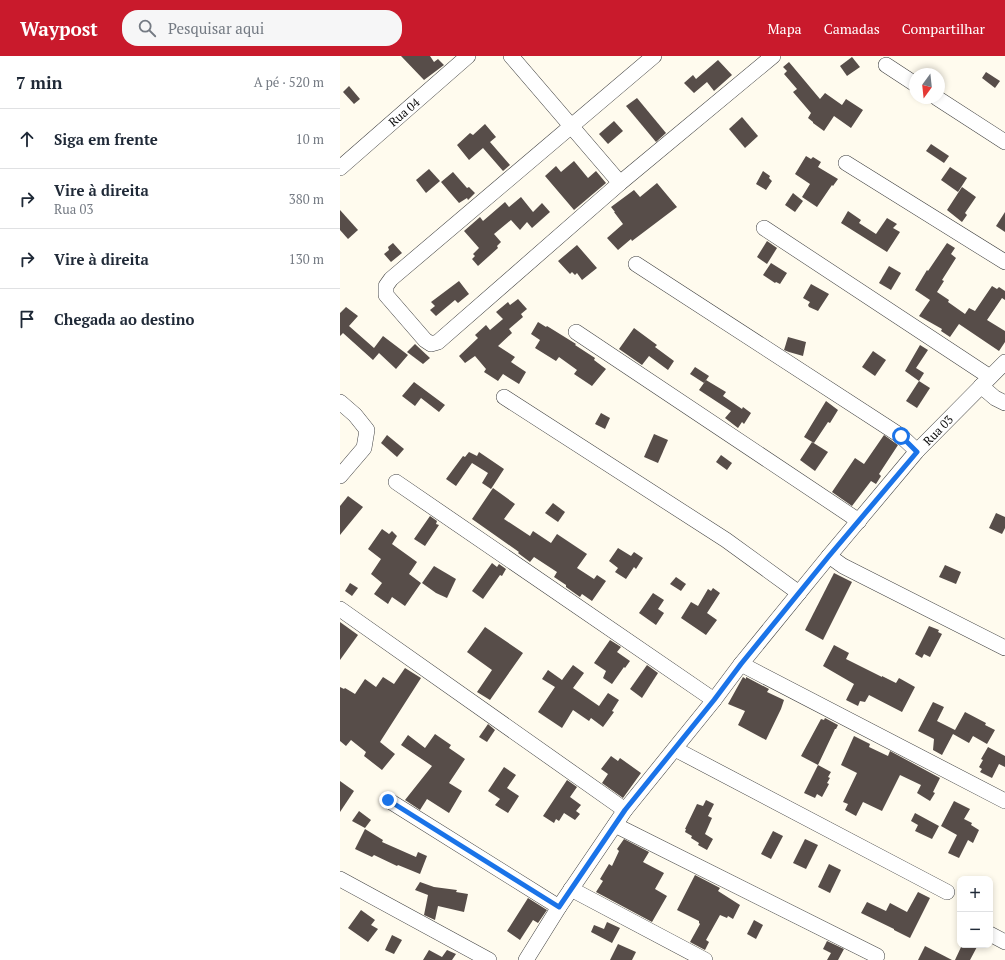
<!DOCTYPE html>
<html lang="pt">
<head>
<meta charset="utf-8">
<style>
	:root { --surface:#fff; --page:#f6f6f7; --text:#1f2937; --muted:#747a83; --line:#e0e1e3; --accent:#c91a2c }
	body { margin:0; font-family:"PT Serif",serif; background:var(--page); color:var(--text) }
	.controls { position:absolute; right:12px; bottom:12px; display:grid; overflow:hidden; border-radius:8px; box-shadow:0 2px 6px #0003 }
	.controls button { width:36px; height:36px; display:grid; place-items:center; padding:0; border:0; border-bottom:1px solid var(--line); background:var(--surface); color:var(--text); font:20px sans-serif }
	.compass { position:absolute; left:569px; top:12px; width:36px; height:36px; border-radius:50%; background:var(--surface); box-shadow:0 2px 6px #0003; rotate:195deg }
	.stop { position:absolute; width:12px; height:12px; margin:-9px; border:3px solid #1a73e8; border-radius:50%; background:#fff }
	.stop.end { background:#1a73e8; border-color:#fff; box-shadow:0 1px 4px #0008 }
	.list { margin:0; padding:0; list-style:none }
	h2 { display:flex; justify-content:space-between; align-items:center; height:52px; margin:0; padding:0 16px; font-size:17px }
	h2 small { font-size:13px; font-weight:400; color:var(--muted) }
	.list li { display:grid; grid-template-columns:26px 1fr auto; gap:12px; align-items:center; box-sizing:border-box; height:60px; padding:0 16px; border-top:1px solid var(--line) }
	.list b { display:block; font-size:15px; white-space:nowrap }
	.list p { margin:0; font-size:13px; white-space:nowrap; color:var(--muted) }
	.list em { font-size:13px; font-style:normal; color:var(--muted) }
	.icon { flex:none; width:22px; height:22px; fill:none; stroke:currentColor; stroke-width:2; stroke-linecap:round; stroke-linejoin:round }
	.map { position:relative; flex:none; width:665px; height:904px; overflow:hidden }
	header { display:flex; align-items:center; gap:24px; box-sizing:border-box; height:56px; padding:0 20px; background:var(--accent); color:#fff }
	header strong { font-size:19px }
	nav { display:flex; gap:22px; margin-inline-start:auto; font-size:14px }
	.search { width:280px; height:36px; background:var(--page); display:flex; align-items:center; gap:10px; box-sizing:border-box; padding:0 14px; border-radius:16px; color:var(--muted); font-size:15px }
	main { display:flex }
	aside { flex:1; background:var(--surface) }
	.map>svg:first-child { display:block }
	.building { fill:#574d49 }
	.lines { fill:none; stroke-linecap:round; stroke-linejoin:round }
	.minor-casing { stroke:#404040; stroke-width:16 }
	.minor { stroke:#fff; stroke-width:15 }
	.route { stroke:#1a73e8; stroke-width:5 }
	.labels { text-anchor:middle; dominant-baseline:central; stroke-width:4; stroke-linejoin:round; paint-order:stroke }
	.street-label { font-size:12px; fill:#0d0d0d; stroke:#fff }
</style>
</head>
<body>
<header>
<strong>Waypost</strong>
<div class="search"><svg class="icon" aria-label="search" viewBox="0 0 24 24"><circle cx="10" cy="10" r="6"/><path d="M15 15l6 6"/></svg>Pesquisar aqui</div>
<nav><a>Mapa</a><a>Camadas</a><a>Compartilhar</a></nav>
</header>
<main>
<aside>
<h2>7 min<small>A pé · 520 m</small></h2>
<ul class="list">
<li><svg class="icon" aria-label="ahead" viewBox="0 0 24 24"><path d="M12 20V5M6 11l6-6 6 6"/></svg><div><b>Siga em frente</b></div><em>10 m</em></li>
<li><svg class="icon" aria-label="right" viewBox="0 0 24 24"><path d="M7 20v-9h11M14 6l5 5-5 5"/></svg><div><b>Vire à direita</b><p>Rua 03</p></div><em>380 m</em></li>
<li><svg class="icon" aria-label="right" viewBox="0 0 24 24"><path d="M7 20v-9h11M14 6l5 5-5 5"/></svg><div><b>Vire à direita</b></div><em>130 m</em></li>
<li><svg class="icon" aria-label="arrive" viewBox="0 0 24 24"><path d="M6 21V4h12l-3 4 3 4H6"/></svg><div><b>Chegada ao destino</b></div></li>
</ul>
</aside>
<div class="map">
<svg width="665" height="904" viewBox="0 0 665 904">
	<rect width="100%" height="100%" fill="#fffbee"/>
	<g class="building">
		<polygon points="61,0 90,0 94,6 98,3 104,9 84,24"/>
		<polygon points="512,1 520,11 507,20 500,10"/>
		<polygon points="378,4 392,19 374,35 367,26 354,37 344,27 353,19 356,23"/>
		<polygon points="449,6 480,43 485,37 502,49 506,43 523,54 511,72 494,60 484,75 473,67 473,66 468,62 471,57 453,36 457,33 444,18 447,15 443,11"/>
		<polygon points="646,16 660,25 655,32 642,22"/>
		<polygon points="9,30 20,43 14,48 3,36"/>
		<polygon points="297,42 326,77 316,86 286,50"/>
		<polygon points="402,61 418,80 405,92 389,73"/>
		<polygon points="274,65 283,75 268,88 259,78"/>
		<polygon points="145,68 156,81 150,86 170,109 163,115 143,92 129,104 117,89 130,77 133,79"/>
		<polygon points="591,88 609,100 604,107 586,95"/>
		<polygon points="466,100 471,103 473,101 481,106 478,111 498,123 493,130 492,129 477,151 462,141 470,128 455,118"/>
		<polygon points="234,105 248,122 256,115 266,127 234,154 205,120 216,110 221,116"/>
		<polygon points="610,111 627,122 618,136 601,124"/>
		<polygon points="89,113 100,125 86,137 76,124"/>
		<polygon points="423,115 430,120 429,122 432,125 426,134 416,128"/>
		<polygon points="113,116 127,132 129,131 135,137 128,144 127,142 119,147 101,126"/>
		<polygon points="317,127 337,151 292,185 291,183 278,194 267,182 283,168 274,156 275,156 271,151 294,134 300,141"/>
		<polygon points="622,131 636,141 625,157 627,159 622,166 607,154"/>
		<polygon points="453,137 463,145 455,156 445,149"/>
		<polygon points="181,141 193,156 202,147 210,156 192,172 187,166 180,174 171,164 154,178 161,186 157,190 158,192 138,210 132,203 135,200 133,198 139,192 124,175 140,161 143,165 165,146 169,151"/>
		<polygon points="0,154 18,174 8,183 0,174"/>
		<polygon points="508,155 521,164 519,167 536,178 547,162 557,168 553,172 560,176 547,196 501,167"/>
		<polygon points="665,156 665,176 656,170"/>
		<polygon points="427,185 437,192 427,208 417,201"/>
		<polygon points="53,187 62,197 51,206 44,198 49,194 48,191"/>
		<polygon points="607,187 615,192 611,198 616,202 602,224 604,225 597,236 609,244 608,246 625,258 629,252 635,255 652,230 657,233 659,231 665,235 665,244 662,242 647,264 665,275 665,286 659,295 619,268 610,281 601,275 602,273 579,260 590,244 575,234 587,214 588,215"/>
		<polygon points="237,189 257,212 242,224 237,217 235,219 232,216 230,218 218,205"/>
		<polygon points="431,207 447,217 440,228 436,226 435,227 423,219"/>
		<polygon points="549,210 561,217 551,234 539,227"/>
		<polygon points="119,225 129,238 118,247 115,244 96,260 90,254 95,250 91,246"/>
		<polygon points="471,228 489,238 478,255 469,251 468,249 470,246 463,242"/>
		<polygon points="178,243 187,253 181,258 183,261 169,273 172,277 158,290 175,301 171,306 186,316 179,328 163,318 158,325 144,316 146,313 135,300 125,307 119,300 138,282 135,279 146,269 150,274 163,263 156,256 168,246 170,249"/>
		<polygon points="6,251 18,260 9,270 34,292 43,280 68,299 56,313 39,297 33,304 3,277 0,280 0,257"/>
		<polygon points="198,266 206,271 207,270 236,288 235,289 255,302 254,304 266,313 252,330 234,318 237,314 219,301 216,305 195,292 200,284 191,278"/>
		<polygon points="294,272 317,289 315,291 334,305 328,314 309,300 302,309 279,293"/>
		<polygon points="448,281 466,286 463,300 449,296 444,294"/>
		<polygon points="75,288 90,302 83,308 67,296"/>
		<polygon points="580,289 588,294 576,312 584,317 579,325 565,315"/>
		<polygon points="533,295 546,304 535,320 522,311"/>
		<polygon points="355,311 369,320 364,327 350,318"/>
		<polygon points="366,324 386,336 383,340 402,353 403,351 411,357 404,368 402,366 398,372 385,362 391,355 359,334"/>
		<polygon points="579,325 590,332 577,352 566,345"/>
		<polygon points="74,326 105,349 99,356 81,342 75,350 62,340"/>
		<polygon points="486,345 498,354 490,367 488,366 474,387 464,381"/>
		<polygon points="261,357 270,362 265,373 255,368"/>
		<polygon points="314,378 328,384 318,407 304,401"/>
		<polygon points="47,379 64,393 57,401 41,387"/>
		<polygon points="544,379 558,389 539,418 541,420 536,428 531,425 512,450 492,436 515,402 524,408"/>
		<polygon points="472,386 488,396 475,415 460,404"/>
		<polygon points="129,396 137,400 139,396 164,413 151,433 142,427 148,417 132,407 116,430 106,423 123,400 125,401"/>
		<polygon points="381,399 392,407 387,414 376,406"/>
		<polygon points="153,432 175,448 164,463 190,480 193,475 211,487 217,478 247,498 237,512 254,523 257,519 266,525 252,545 242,538 240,541 226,531 226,529 214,521 217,516 194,501 190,506 178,497 179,496 132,463"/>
		<polygon points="8,440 23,451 0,479 0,450"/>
		<polygon points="213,447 225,456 218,466 205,457"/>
		<polygon points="656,457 665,461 665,472 662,478 649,472"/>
		<polygon points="90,460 97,465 96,468 99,469 85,490 74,483"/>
		<polygon points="42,473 49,478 52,475 57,480 52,488 77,506 69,518 81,527 65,550 52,541 48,548 34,538 42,527 31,518 41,503 28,493"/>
		<polygon points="278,492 291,500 294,496 303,502 296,513 294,511 286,523 275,516 278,512 269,505"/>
		<polygon points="152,507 157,511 159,508 166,513 162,520 160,519 143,543 132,535"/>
		<polygon points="605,509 621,516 616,528 599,521"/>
		<polygon points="94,510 116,523 107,542 96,537 82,527"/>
		<polygon points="494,517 512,526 483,584 465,574"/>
		<polygon points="336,521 346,528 341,535 330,528"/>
		<polygon points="10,527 18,532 12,540 5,535"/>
		<polygon points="373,532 380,537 367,557 377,564 366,579 341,562 351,546 358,550 368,533 371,535"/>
		<polygon points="313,537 324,544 318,553 324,557 316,569 299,557"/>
		<polygon points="0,566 18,579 0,604"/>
		<polygon points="589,570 599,574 598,576 602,578 590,601 584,598 582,602 575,598"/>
		<polygon points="145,571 183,597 150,644 137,636 152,614 127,596"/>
		<polygon points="270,584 281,591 277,596 290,605 285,612 284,611 272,628 263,622 266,615 254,607"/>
		<polygon points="494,589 509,597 506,603 542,621 542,620 556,627 559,622 575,631 562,656 529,639 525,646 520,645 518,650 506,644 514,628 483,610"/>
		<polygon points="233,609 244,617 233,632 259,650 268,637 279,644 272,655 274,656 263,671 251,662 249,665 233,654 222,672 198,656 215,631 202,623 208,614 222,624"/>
		<polygon points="307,609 318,617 302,642 290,633"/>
		<polygon points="65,612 81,622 40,686 55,698 42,714 24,700 26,696 11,684 6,690 0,685 0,631 4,633 5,632 15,638 25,623 36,631 43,621 54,628"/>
		<polygon points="403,621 406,623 406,621 429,633 427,636 444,644 441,653 426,684 398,669 405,655 388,648"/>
		<polygon points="593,646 604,651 597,665 615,674 625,656 646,667 645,669 655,674 647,688 633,680 629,687 613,678 602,699 593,694 594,683 578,675"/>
		<polygon points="485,662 498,669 496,673 495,673 478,709 461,700 481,663 484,664"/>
		<polygon points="148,668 155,674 147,686 139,681"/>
		<polygon points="95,678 111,689 109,692 125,703 109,727 122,735 109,757 87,743 80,754 65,744 92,710 61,689 68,679 85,692"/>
		<polygon points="514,680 530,688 529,691 548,700 550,695 600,722 593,736 595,737 590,745 577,737 581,729 560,719 542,755 523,746 516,760 505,754 508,748 503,746 517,717 501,709"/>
		<polygon points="648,691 665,700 665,711 659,708 652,722 640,716 642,713 639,711 643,704 641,703"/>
		<polygon points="271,700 278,705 280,702 301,717 283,742 262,727 268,718 261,713"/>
		<polygon points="478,709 491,716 488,721 490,722 487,727 489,728 482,741 477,738 475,742 464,737"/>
		<polygon points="164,711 176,719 167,732 179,740 168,757 155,749 160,743 148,735"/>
		<polygon points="227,724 237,731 230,741 241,749 236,755 240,758 235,764 224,757 219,765 216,763 214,767 203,760"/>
		<polygon points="0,725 14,735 0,756"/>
		<polygon points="366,744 374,748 368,760 372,762 365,778 373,783 367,794 358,789 359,787 351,782 352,780 345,776 346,773 345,773 357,748 363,750"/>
		<polygon points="614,745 630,753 624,763 632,767 631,769 639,774 633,787 628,784 619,802 608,797 617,779 601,770"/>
		<polygon points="19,755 31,764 25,772 12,765"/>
		<polygon points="575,757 599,770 592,783 575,775 578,769 571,765"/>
		<polygon points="25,773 43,784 42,786 76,801 78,796 87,800 80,818 58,809 57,810 34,799 32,801 15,793"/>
		<polygon points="433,775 443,780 431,803 421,798"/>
		<polygon points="284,783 309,796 303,806 324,817 315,833 327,840 312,866 256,836 263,825 260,823 269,808 272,810 279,795 277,793"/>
		<polygon points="465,783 478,789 466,813 453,807"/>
		<polygon points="489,808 501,814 490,837 478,831"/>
		<polygon points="355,819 380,832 378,835 400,849 393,863 388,860 387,862 380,859 366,884 369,886 365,894 350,886 360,868 359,867 359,865 337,854"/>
		<polygon points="80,826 94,831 117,834 116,836 128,838 124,856 98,850 95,864 84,859 88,839 75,834"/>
		<polygon points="578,836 590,842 570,882 554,874 554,873 521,857 527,846 546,855 550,847 567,856"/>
		<polygon points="188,842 207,854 198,867 193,864 180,884 167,875"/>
		<polygon points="21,854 35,864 31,869 38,873 28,886 8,872"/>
		<polygon points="414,864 423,869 416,883 407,878"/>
		<polygon points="267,866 280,872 272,887 251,876 254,869 264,873"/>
		<polygon points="52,879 62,884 54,898 45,894"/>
		<polygon points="487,885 504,893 498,904 487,904 491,897 483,893"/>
		<polygon points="278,888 296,896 292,904 270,904"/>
		<polygon points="622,889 638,889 630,904 615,904"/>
		<polygon points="585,890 612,904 578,904"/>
		<polygon points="89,894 102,901 107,894 116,898 112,904 83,904"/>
	</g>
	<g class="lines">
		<defs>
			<g id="minor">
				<polyline points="171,0 280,127"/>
				<polyline points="314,0 51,223 46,230 46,239 85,284 91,288 98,286 280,127 433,0"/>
				<polyline points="546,9 575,28"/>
				<polyline points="597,42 665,86"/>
				<polyline points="506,107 665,206"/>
				<polyline points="0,112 128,0"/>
				<polyline points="424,172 650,321"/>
				<polyline points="296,208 561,380 577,395"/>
				<polyline points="236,276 519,465"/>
				<polyline points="641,330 655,342 665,347"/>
				<polyline points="164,341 386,484 459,537"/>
				<polyline points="0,346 15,359 27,374 24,392 0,420"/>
				<polyline points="56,426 374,644"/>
				<polyline points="489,500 503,510 665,592"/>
				<polyline points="0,553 285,754"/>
				<polyline points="401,608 665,745"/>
				<polyline points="335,693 607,836"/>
				<polyline points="48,744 219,851"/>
				<polyline points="275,769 537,900"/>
				<polyline points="0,823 149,904"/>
				<polyline points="231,833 365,904"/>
				<polyline points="650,878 665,886"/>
				<polyline points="186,904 219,851 285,754 374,644 401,608 489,500 577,395 665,306"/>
			</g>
		</defs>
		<use href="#minor" class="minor-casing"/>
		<use href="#minor" class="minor"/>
	</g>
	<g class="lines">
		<polyline class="route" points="48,744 219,851 285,754 374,644 401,608 489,500 577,396 561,380"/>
	</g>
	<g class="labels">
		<g class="street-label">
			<text transform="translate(64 56) rotate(-41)">Rua 04</text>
			<text transform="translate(598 374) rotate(-46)">Rua 03</text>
		</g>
	</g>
</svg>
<div class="controls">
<button>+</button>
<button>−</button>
</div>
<svg class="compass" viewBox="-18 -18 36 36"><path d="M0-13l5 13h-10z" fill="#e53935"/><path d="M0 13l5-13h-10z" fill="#747a83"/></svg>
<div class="stop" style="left:561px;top:380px"></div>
<div class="stop end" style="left:48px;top:744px"></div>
</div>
</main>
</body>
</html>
